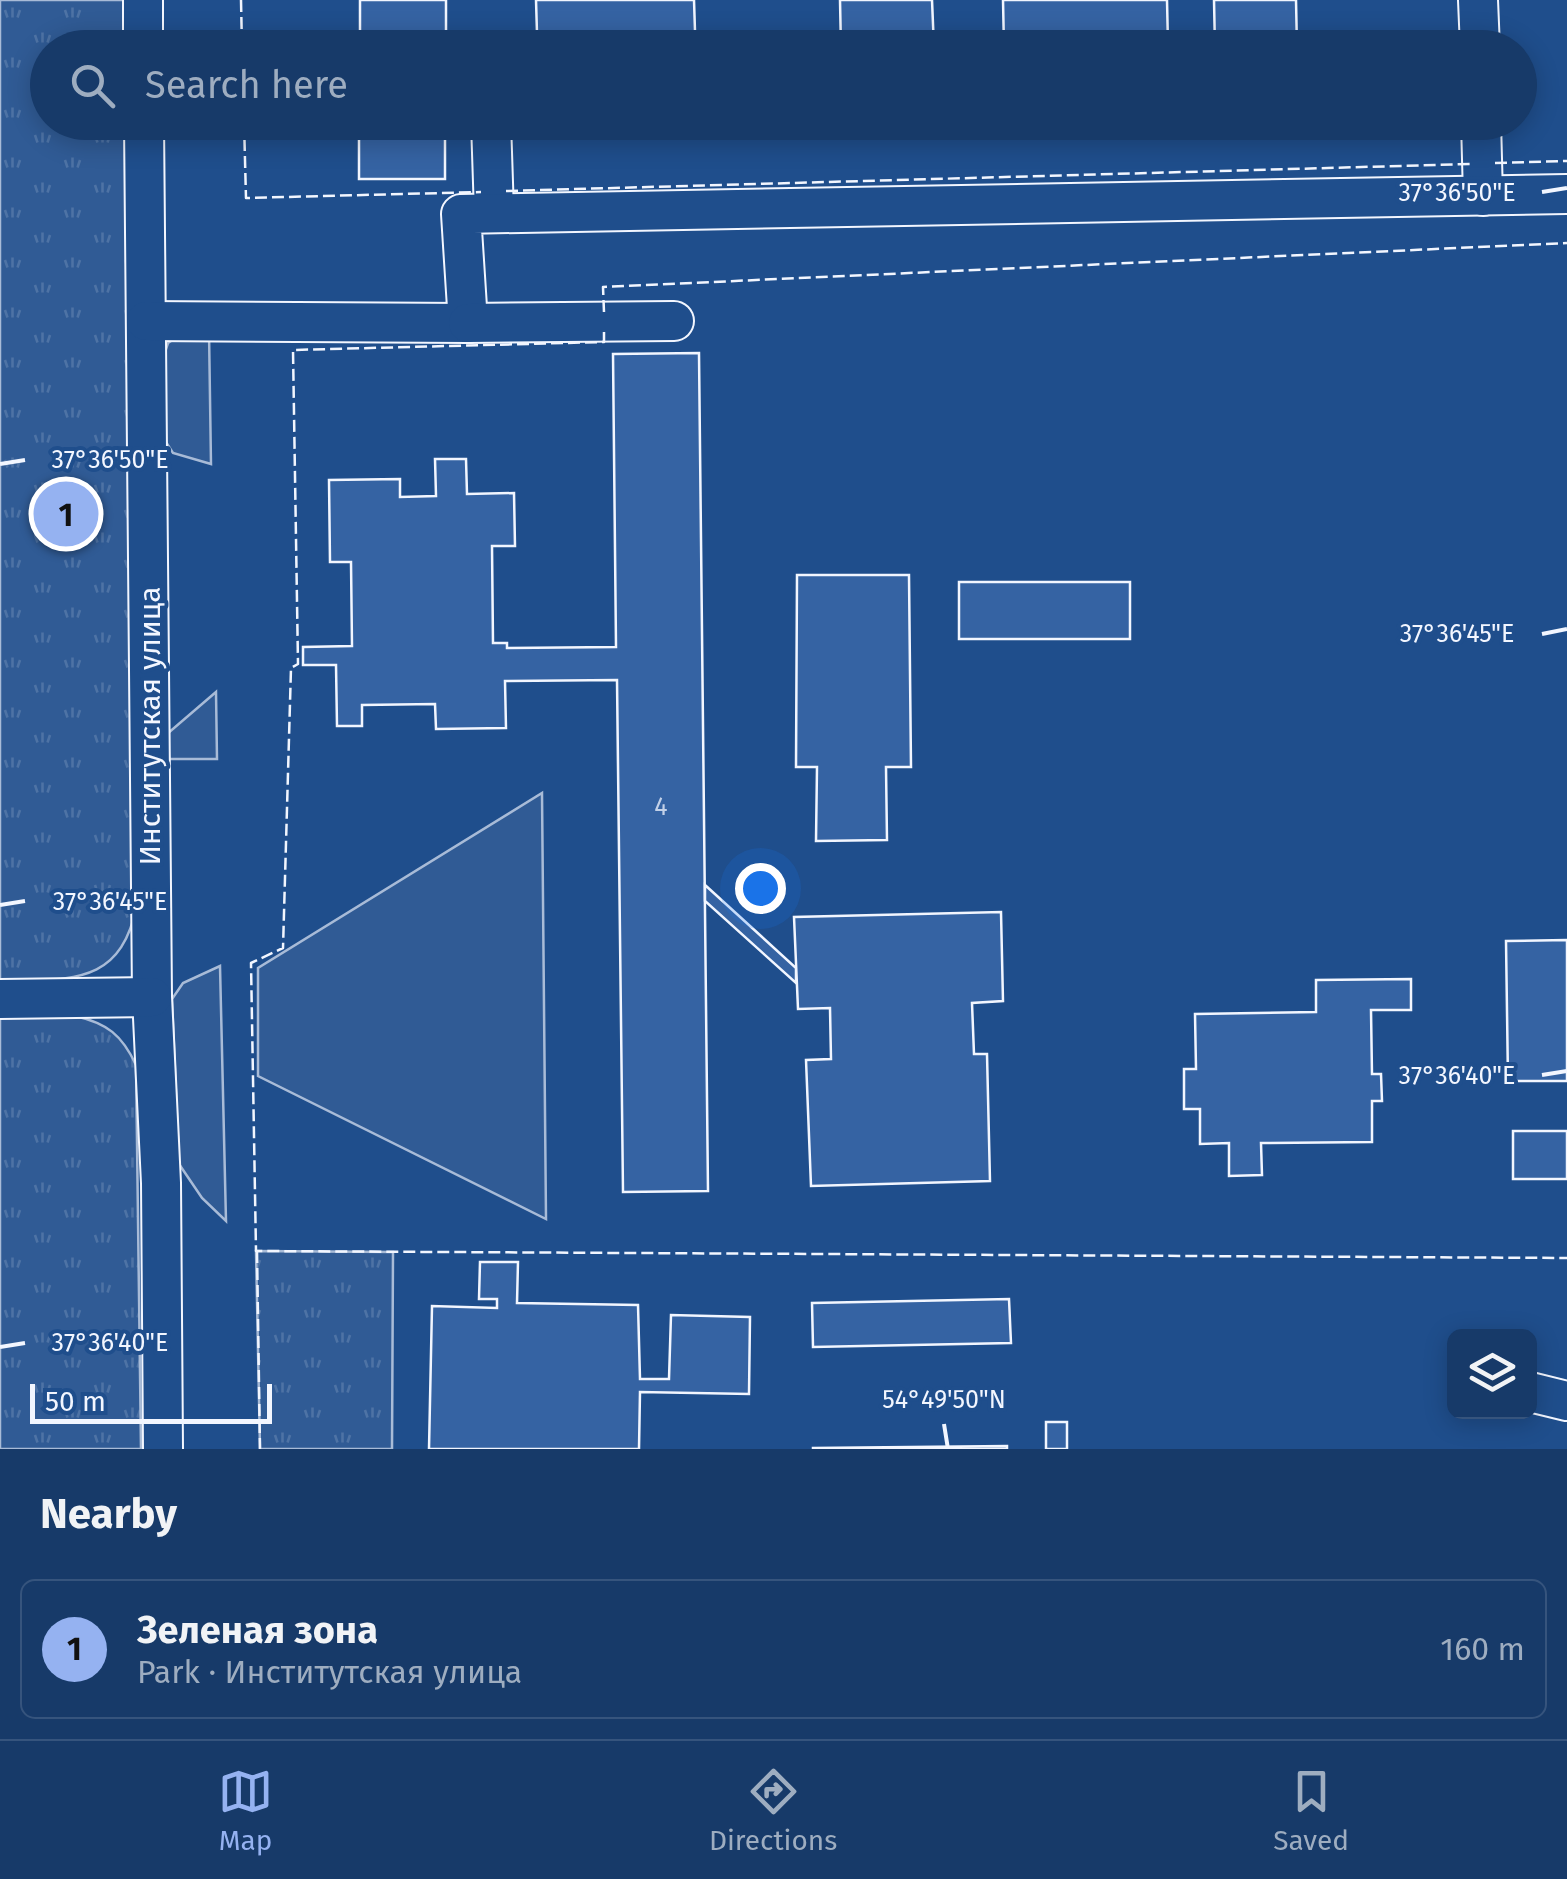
<!DOCTYPE html>
<html lang="en">
<head>
<meta charset="utf-8">
<style>
	:root { --surface:#173a69; --page:#20416f; --text:#f1f3f6; --muted:#9eadc0; --line:#36547d; --accent:#95b2f1 }
	body { margin:0; font-family:"Fira Sans",sans-serif; background:var(--page); color:var(--text) }
	.controls { position:absolute; right:30px; bottom:30px; display:grid; overflow:hidden; border-radius:15px; box-shadow:0 5px 25px #0003 }
	.controls button { width:90px; height:90px; display:grid; place-items:center; padding:0; border:0; border-bottom:2px solid var(--line); background:var(--surface); color:var(--text); font:50px sans-serif }
	.scale { position:absolute; left:30px; bottom:25px; width:242px; box-sizing:border-box; padding-left:10px; border:5px solid #f2f6ff; border-top:0; font-size:28px; line-height:35px; white-space:nowrap; color:#f2f6ff; -webkit-text-stroke:8px #1f4e8c; paint-order:stroke }
	.you { position:absolute; left:760px; top:888px; width:35px; height:35px; margin:-25px; border:8px solid #fff; border-radius:50%; background:#1a73e8; box-shadow:0 0 0 15px #1a73e833 }
	.badge { display:grid; place-items:center; width:65px; height:65px; border-radius:50%; background:var(--accent); color:#111; font-size:32px; font-weight:700 }
	.pin { position:absolute; translate:-50% -50%; border:5px solid #fff; box-shadow:0 2px 10px #0006 }
	.list { margin:0; padding:0; list-style:none }
	h2 { display:flex; justify-content:space-between; align-items:center; height:130px; margin:0; padding:0 40px; font-size:42px }
	h2 small { font-size:32px; font-weight:400; color:var(--muted) }
	.list li { display:grid; grid-template-columns:65px 1fr auto; gap:30px; align-items:center; box-sizing:border-box; height:140px; margin:0 20px 20px; padding:0 20px; border:2px solid var(--line); border-radius:15px }
	.list b { display:block; font-size:38px; white-space:nowrap }
	.list p { margin:0; font-size:32px; white-space:nowrap; color:var(--muted) }
	.list em { font-size:32px; font-style:normal; color:var(--muted) }
	.icon { flex:none; width:55px; height:55px; fill:none; stroke:currentColor; stroke-width:2; stroke-linecap:round; stroke-linejoin:round }
	.map { position:relative; flex:none; width:1567px; height:1449px; overflow:hidden }
	.search { position:absolute; background:var(--surface); box-shadow:0 5px 25px #0003; left:30px; right:30px; top:30px; height:110px; display:flex; align-items:center; gap:25px; box-sizing:border-box; padding:0 35px; border-radius:55px; color:var(--muted); font-size:38px }
	.sheet { height:290px; background:var(--surface) }
	nav { display:flex; justify-content:space-around; align-items:center; box-sizing:border-box; height:140px; border-top:2px solid var(--line); background:var(--surface); font-size:28px; color:var(--muted) }
	nav a { display:grid; justify-items:center; gap:5px }
	nav .on { color:var(--accent) }
	.map>svg:first-child { display:block }
	.built { fill:#305b95; stroke:#a8bbd7; stroke-width:2.5 }
	.park { fill:url(#park-tufts); stroke:#a8bbd7; stroke-width:2.5 }
	.building { fill:#3563a3; stroke:#f2f6ff; stroke-width:2.5 }
	.lines { fill:none; stroke-linecap:round; stroke-linejoin:round }
	.minor-casing { stroke:#f2f6ff; stroke-width:42 }
	.minor { stroke:#1f4e8c; stroke-width:38 }
	.fence { stroke:#f2f6ff; stroke-width:2.5; stroke-dasharray:12 5; stroke-linecap:butt }
	.ticks { fill:none; stroke:#f2f6ff; stroke-width:4 }
	.labels { text-anchor:middle; dominant-baseline:central; stroke-width:8; stroke-linejoin:round; paint-order:stroke }
	.number-label { font-size:25px; fill:#c3d1e8 }
	.street-label { font-size:30px; fill:#f2f6ff; stroke:#1f4e8c }
	.ticks-label { font-size:25px; text-anchor:middle; fill:#f2f6ff; stroke:#1f4e8c; stroke-width:8; stroke-linejoin:round; paint-order:stroke }
</style>
</head>
<body>
<div class="map">
<svg width="1567" height="1449" viewBox="0 0 1567 1449">
	<defs>
		<pattern id="park-tufts" width="24" height="20" patternUnits="userSpaceOnUse" patternTransform="scale(2.5)"><rect width="24" height="20" fill="#305b95"/><path d="M3 7l-1-3M5 7V3M7 7l1-3M15 17l-1-3M17 17v-4M19 17l1-3" fill="none" stroke="#4e73a5"/></pattern>
	</defs>
	<rect width="100%" height="100%" fill="#1f4e8c"/>
	<g class="built">
		<polygon points="209,331 211,464 173,453 162,436 163,358 168,343 182,334"/>
		<polygon points="216,692 217,759 169,759 167,734"/>
		<polygon points="542,793 546,1219 258,1076 258,968"/>
		<polygon points="220,966 226,1221 202,1198 179,1164 172,999 183,983"/>
	</g>
	<g class="park">
		<path d="M0,0H125L126,47L48,48V122L127,123L137,905C120,987 71,978 0,982Z"/>
		<path d="M75,1016C107,1023 122,1035 136,1065L141,1449H0V1017Z"/>
		<polygon points="256,1251 393,1252 392,1449 260,1449"/>
	</g>
	<g class="building">
		<rect x="360" y="0" width="86" height="48"/>
		<polygon points="536,0 694,0 695,31 537,33"/>
		<polygon points="840,0 932,0 934,48 841,48"/>
		<polygon points="1003,0 1167,0 1168,45 1004,48"/>
		<polygon points="1214,0 1296,0 1297,48 1215,48"/>
		<rect x="359" y="122" width="86" height="57"/>
		<polygon points="699,353 708,1191 623,1192 617,680 505,681 506,728 436,729 435,704 362,705 362,726 337,726 336,665 303,665 303,647 352,646 351,562 330,562 329,480 400,479 400,497 436,496 435,459 466,459 467,494 514,493 515,546 492,546 493,643 507,643 507,648 616,647 613,354"/>
		<polygon points="797,575 909,575 911,767 886,767 887,840 816,841 817,767 796,767"/>
		<rect x="959" y="582" width="171" height="57"/>
		<polygon points="705,885 796,968 796,983 705,901"/>
		<polygon points="1001,912 1003,1001 972,1003 974,1054 987,1054 990,1181 811,1186 806,1060 831,1059 830,1008 798,1009 794,917"/>
		<polygon points="1567,940 1567,1081 1508,1081 1506,941"/>
		<polygon points="1411,979 1411,1010 1371,1010 1372,1074 1381,1074 1382,1101 1372,1101 1372,1142 1261,1143 1262,1175 1229,1176 1229,1143 1200,1144 1200,1109 1184,1109 1184,1069 1196,1069 1195,1014 1316,1012 1316,980"/>
		<rect x="1513" y="1131" width="54" height="48"/>
		<polygon points="480,1262 518,1262 517,1303 638,1305 640,1379 669,1379 671,1315 750,1317 749,1394 640,1392 639,1449 429,1449 432,1306 497,1308 497,1299 479,1299"/>
		<polygon points="1009,1299 1011,1343 813,1347 812,1303"/>
		<rect x="1046" y="1422" width="21" height="27"/>
		<polygon points="1007,1446 1007,1449 813,1449 813,1448"/>
	</g>
	<g class="lines">
		<defs>
			<g id="minor">
				<polyline points="143,0 143,48"/>
				<polyline points="1478,0 1480,48"/>
				<polyline points="144,122 152,997 161,1183 163,1449"/>
				<polyline points="491,122 494,213"/>
				<polyline points="1481,122 1483,196"/>
				<polyline points="146,321 468,323 461,214 1567,194"/>
				<polyline points="468,323 674,321"/>
				<polyline points="0,999 152,997"/>
				<polyline points="1530,1392 1567,1401"/>
			</g>
		</defs>
		<use href="#minor" class="minor-casing"/>
		<use href="#minor" class="minor"/>
		<g class="fence">
			<polyline points="241,0 242,48"/>
			<polyline points="244,122 246,198 481,192"/>
			<polyline points="1495,163 1567,161"/>
			<polyline points="506,191 1470,164"/>
			<polyline points="604,312 603,287 1567,243"/>
			<polyline points="604,332 604,342 293,350 298,664 291,668 283,948 251,963 256,1251 1567,1258"/>
			<polyline points="257,1251 260,1449"/>
		</g>
	</g>
	<path class="ticks" d="M1542,192L1567,188M0,464L25,460M1542,634L1567,629M0,905L25,901M1542,1075L1567,1071M0,1347L25,1343M944,1424L948,1449"/>
	<g class="labels">
		<g class="number-label">
			<text x="661" y="807">4</text>
		</g>
		<g class="street-label">
			<text transform="translate(150 726) rotate(-90)">Институтская улица</text>
		</g>
	</g>
	<g class="ticks-label">
		<text x="1457" y="201">37°36'50"E</text>
		<text x="110" y="468">37°36'50"E</text>
		<text x="1457" y="642">37°36'45"E</text>
		<text x="110" y="910">37°36'45"E</text>
		<text x="1457" y="1084">37°36'40"E</text>
		<text x="110" y="1351">37°36'40"E</text>
		<text x="944" y="1408">54°49'50"N</text>
	</g>
</svg>
<div class="controls">
<button><svg class="icon" aria-label="layers" viewBox="0 0 24 24"><path d="M12 4l9 5-9 5-9-5zM3 14l9 5 9-5"/></svg></button>
</div>
<div class="scale">50 m</div>
<div class="you"></div>
<div class="pin badge" style="left:66px;top:514px">1</div>
<div class="search"><svg class="icon" aria-label="search" viewBox="0 0 24 24"><circle cx="10" cy="10" r="6"/><path d="M15 15l6 6"/></svg>Search here</div>
</div>
<section class="sheet">
<h2>Nearby<small></small></h2>
<ul class="list">
<li><span class="badge">1</span><div><b>Зеленая зона</b><p>Park · Институтская улица</p></div><em>160 m</em></li>
</ul>
</section>
<nav>
<a class="on"><svg class="icon" aria-label="map" viewBox="0 0 24 24"><path d="M3 6l6-2 6 2 6-2v14l-6 2-6-2-6 2zM9 4v14M15 6v14"/></svg>Map</a>
<a><svg class="icon" aria-label="directions" viewBox="0 0 24 24"><path d="M12 3l9 9-9 9-9-9zM9 14v-3h6M13 9l2 2-2 2"/></svg>Directions</a>
<a><svg class="icon" aria-label="saved" viewBox="0 0 24 24"><path d="M7 4h10v16l-5-4-5 4z"/></svg>Saved</a>
</nav>
</body>
</html>
